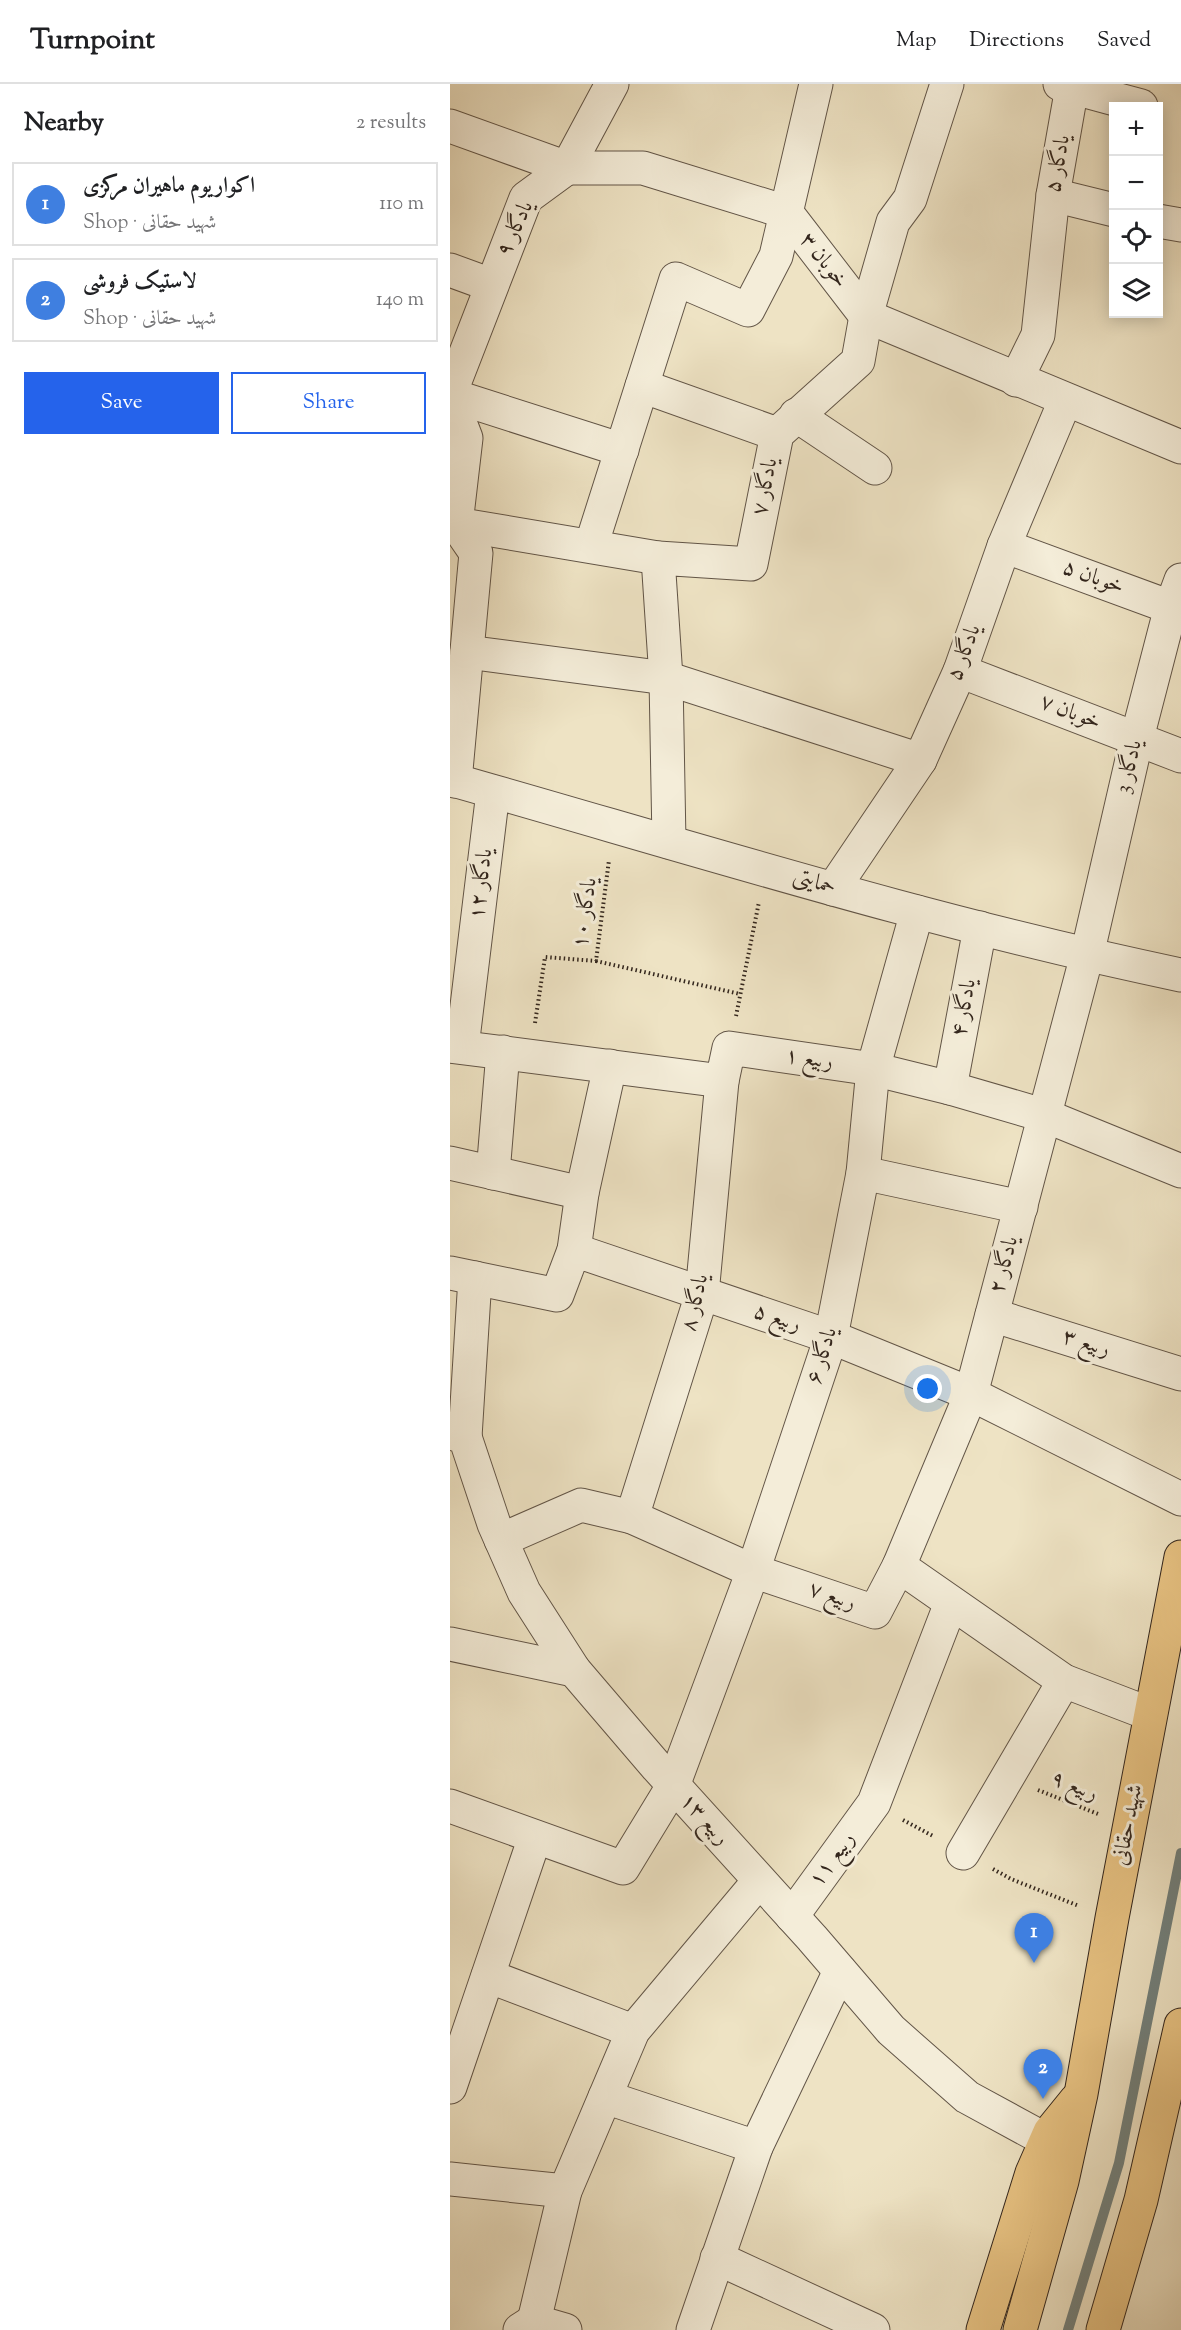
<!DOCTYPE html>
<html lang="en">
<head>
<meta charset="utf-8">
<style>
	:root { --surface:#fff; --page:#f2f2f2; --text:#202124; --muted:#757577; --line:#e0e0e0; --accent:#2563eb }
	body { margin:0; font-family:"Sorts Mill Goudy",Amiri,serif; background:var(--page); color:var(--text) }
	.controls { position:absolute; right:18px; top:18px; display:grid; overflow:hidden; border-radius:0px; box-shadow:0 3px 15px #0003 }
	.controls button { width:54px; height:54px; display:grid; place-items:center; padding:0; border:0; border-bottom:2px solid var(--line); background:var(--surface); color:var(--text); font:30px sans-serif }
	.you { position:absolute; left:478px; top:1305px; width:21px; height:21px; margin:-15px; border:4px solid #fff; border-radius:50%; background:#1a73e8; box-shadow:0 0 0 9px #1a73e833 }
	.badge { display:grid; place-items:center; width:39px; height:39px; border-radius:50%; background:var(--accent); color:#fff; font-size:20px; font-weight:700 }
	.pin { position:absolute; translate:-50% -50px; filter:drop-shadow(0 2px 3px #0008) }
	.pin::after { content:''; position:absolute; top:32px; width:21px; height:18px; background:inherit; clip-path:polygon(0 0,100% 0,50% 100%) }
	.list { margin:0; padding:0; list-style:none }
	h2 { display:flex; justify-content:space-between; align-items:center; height:78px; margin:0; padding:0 24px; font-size:26px }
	h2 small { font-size:20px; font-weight:400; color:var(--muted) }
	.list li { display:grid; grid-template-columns:39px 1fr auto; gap:18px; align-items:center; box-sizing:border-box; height:84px; margin:0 12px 12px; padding:0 12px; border:2px solid var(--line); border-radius:0px }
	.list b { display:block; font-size:22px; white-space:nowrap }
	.list p { margin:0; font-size:20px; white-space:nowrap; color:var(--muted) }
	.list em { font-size:20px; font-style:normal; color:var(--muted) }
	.actions { display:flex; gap:12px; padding:18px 24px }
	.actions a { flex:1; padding:14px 0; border:2px solid var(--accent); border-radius:0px; text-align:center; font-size:21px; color:var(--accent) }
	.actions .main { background:var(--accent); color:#fff }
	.icon { flex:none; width:33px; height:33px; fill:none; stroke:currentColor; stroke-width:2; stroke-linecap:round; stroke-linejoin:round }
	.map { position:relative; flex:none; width:731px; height:2246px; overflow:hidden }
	header { display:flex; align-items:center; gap:36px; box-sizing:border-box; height:84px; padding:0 30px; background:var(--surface); border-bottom:2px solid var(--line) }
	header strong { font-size:28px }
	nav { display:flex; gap:33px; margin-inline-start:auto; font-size:21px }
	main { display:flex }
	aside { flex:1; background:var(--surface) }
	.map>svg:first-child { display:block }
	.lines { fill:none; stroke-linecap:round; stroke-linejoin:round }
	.stream { stroke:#72807c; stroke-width:10 }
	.minor-casing { stroke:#625547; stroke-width:35 }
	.major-casing { stroke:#33261d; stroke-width:35 }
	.path { stroke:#33261d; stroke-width:4; stroke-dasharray:1.5 3; stroke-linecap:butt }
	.minor { stroke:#f4edd9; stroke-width:33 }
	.major { stroke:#e7c282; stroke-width:33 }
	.labels { text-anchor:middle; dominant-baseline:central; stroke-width:6; stroke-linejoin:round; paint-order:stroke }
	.street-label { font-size:22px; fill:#33261d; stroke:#f4edd9 }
</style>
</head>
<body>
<header>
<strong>Turnpoint</strong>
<nav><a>Map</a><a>Directions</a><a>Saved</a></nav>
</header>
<main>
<aside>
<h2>Nearby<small>2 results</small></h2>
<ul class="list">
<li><span class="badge" style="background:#3f7fe0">1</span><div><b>اکواریوم ماهیران مرکزی</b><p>Shop · شهید حقانی</p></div><em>110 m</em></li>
<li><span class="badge" style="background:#3f7fe0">2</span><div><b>لاستیک فروشی</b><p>Shop · شهید حقانی</p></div><em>140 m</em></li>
</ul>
<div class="actions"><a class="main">Save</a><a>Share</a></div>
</aside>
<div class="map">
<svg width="731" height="2246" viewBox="0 0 731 2246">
	<rect width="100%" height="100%" fill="#eee3c4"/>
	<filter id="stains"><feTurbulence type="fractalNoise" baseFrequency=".00333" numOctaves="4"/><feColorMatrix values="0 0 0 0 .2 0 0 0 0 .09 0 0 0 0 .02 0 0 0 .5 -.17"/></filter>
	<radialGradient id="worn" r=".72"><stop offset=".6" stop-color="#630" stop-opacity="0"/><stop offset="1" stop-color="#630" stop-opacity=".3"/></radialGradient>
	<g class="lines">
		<polyline class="stream" points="618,2246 669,2079 731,1769"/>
		<defs>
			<g id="minor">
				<polyline points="610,0 691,22"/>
				<polyline points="0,42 117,84 193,84 336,128 416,232 731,363"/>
				<polyline points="603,111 664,126"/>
				<polyline points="708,137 731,141"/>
				<polyline points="0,186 41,201"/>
				<polyline points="566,296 588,251 603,111 622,3"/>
				<polyline points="192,302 327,350"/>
				<polyline points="0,310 76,114 117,84 162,0"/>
				<polyline points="0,311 172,366"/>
				<polyline points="0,312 16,354 6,440 26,469 5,697"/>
				<polyline points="346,331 425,384"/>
				<polyline points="6,440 208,474"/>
				<polyline points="141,462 226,195 298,226 326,172 366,0"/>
				<polyline points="554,462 731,527"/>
				<polyline points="17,568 216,594 470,676"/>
				<polyline points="510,587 731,672"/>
				<path d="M0,695C243,764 484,840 731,891"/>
				<polyline points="219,758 216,594 208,474 301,480 327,350 408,277 416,232 443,138 460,115 497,0"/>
				<polyline points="383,805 470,676 510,587 554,462 615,317"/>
				<polyline points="0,962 272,997 279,964 423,985 500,1004 596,1032 731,1087"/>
				<polyline points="12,963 43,708"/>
				<polyline points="500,1004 530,844"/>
				<polyline points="0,1079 132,1109"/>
				<polyline points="43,1089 53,968"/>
				<polyline points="413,1089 571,1123"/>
				<polyline points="124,1166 132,1109 160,982"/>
				<polyline points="0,1189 107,1211 124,1166 381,1253 521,1310 731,1415"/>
				<polyline points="542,1231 731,1290"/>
				<polyline points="0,1349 15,1353 44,1440 74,1508 124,1586 207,1683 362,1854 441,1946 517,2013 596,2056"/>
				<polyline points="15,1353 25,1194"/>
				<polyline points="182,1433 252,1210 272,997"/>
				<polyline points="51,1456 131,1421 182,1433 303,1487 425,1528 449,1482 614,1597 700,1630"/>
				<polyline points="449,1482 521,1310 637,871 687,654 721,523 731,496"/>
				<polyline points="0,1560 124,1586"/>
				<polyline points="0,1722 173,1784 223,1702 303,1487 381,1253 413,1089 423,985 467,828"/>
				<polyline points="513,1769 614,1597"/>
				<polyline points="342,1832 424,1719 501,1519"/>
				<polyline points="38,1892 183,1947"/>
				<polyline points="0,2003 85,1753"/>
				<polyline points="155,2013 306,2063 390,1887"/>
				<polyline points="0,2095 115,2107"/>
				<polyline points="267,2174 423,2246"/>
				<polyline points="84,2237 115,2107 183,1947 309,1797"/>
				<polyline points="70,2246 84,2237 115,2246"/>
				<polyline points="243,2246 306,2063"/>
			</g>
			<g id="major">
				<polyline points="533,2246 582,2089 600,2048 626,2016"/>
				<polyline points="570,2246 612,2097 631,2010 662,1834 731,1473"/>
				<polyline points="653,2246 691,2116 731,1941"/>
			</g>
		</defs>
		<use href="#minor" class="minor-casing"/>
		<use href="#major" class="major-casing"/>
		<g class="path">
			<polyline points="708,85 711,50"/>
			<polyline points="146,877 290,910"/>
			<polyline points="286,932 309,818"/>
			<polyline points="85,939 95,873 146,877 159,776"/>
			<polyline points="588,1706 648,1730"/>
			<polyline points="453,1736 483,1752"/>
			<polyline points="543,1785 561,1795 629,1822"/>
		</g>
		<use href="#minor" class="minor"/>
		<use href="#major" class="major"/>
	</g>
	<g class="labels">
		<g class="street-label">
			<text transform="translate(609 80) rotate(-80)">یادگار ۵</text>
			<text transform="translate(66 145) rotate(-65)">یادگار ۹</text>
			<text transform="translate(373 177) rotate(52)">خوبان ۳</text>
			<text transform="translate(316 403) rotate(-79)">یادگار ۷</text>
			<text transform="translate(643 494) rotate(20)">خوبان ۵</text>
			<text transform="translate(515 569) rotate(-69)">یادگار ۵</text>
			<text transform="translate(620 629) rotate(21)">خوبان ۷</text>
			<text transform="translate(680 683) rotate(-77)">یادگار 3</text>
			<text transform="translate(364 799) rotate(16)">حمایتی</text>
			<text transform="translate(32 800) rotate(-83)">یادگار ۱۲</text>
			<text transform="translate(136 829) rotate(-82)">یادگار ۱۰</text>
			<text transform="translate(515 924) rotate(-80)">یادگار ۴</text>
			<text transform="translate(359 976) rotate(8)">ربیع ۱</text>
			<text transform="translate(555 1181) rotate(-75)">یادگار ۲</text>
			<text transform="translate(246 1219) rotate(-77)">یادگار ۸</text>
			<text transform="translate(327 1235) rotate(18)">ربیع ۵</text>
			<text transform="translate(636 1260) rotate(17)">ربیع ۳</text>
			<text transform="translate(373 1272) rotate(-73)">یادگار ۶</text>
			<text transform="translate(382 1513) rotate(19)">ربیع ۷</text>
			<text transform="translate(624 1703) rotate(21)">ربیع ۹</text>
			<text transform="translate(254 1736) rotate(48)">ربیع ۱۳</text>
			<text transform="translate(679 1741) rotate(-79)">شهید حقانی</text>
			<text transform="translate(383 1776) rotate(-54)">ربیع ۱۱</text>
		</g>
	</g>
	<rect width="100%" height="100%" filter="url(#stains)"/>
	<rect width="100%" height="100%" fill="url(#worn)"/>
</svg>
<div class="controls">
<button>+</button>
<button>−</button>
<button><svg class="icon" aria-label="locate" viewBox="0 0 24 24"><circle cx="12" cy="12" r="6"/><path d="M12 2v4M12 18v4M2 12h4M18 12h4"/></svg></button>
<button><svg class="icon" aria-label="layers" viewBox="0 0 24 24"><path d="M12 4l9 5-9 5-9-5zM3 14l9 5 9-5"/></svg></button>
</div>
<div class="you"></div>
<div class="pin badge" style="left:584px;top:1879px;background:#3f7fe0">1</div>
<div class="pin badge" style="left:593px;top:2015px;background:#3f7fe0">2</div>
</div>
</main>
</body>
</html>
